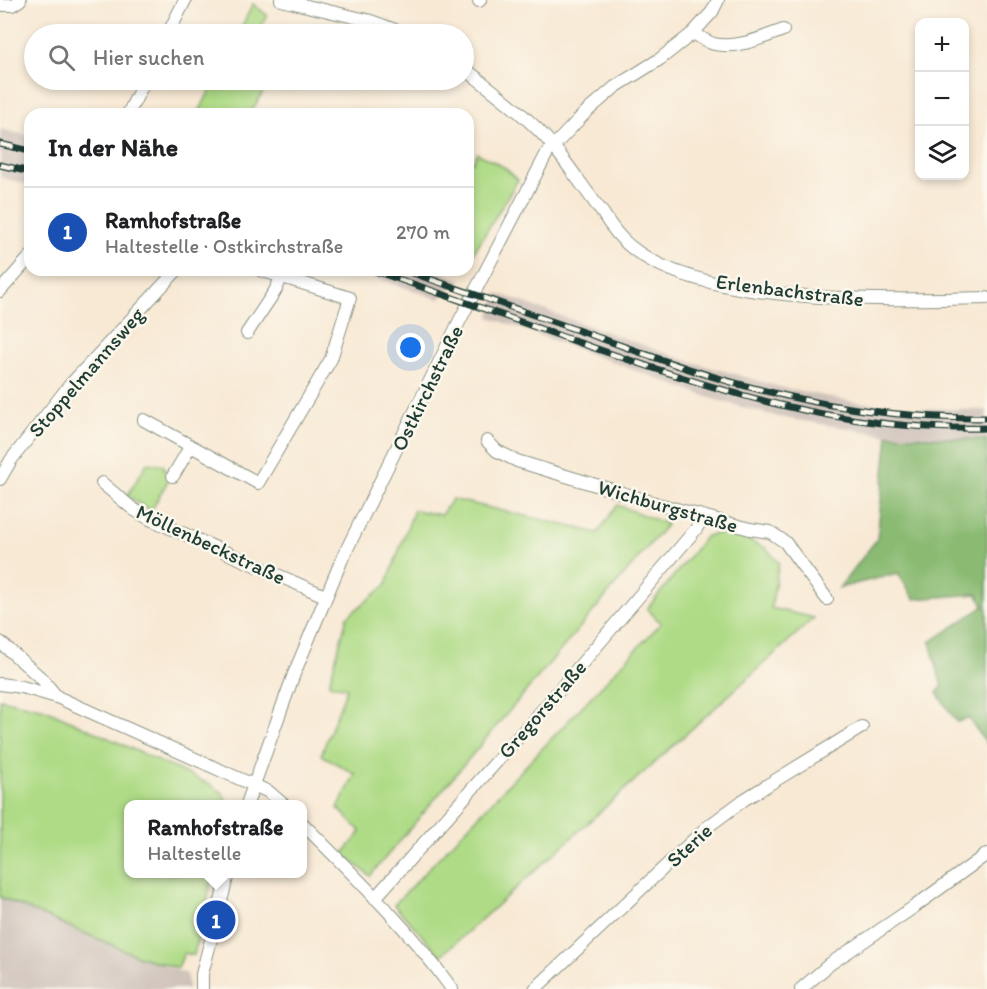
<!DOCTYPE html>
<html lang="de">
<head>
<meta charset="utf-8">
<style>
	:root { --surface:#fff; --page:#f6f6f6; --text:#202124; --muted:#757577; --line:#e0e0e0; --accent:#0f766e }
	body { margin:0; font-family:Itim,sans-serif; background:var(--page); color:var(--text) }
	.controls { position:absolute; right:18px; top:18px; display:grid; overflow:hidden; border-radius:12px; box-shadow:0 3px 9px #0003 }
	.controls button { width:54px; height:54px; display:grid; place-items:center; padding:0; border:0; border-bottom:2px solid var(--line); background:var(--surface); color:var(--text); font:30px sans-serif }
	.you { position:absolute; left:411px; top:348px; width:21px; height:21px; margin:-15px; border:4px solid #fff; border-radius:50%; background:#1a73e8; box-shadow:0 0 0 9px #1a73e833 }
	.badge { display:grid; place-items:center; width:39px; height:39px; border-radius:50%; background:var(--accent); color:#fff; font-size:20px; font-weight:700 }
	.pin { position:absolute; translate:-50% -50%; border:3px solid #fff; box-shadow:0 2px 6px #0006 }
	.popup { position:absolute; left:124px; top:800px; width:183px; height:78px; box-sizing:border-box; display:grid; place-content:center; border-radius:12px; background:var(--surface); filter:drop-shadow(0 2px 4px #0005); font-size:20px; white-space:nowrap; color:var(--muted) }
	.popup b { font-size:22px; color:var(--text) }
	.popup::after { content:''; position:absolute; left:50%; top:100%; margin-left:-12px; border:12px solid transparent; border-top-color:var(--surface) }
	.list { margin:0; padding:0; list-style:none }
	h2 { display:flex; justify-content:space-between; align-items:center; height:78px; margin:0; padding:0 24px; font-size:26px }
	h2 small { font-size:20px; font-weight:400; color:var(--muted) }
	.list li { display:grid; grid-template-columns:39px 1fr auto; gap:18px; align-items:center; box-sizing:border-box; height:90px; padding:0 24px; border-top:2px solid var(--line) }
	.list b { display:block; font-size:22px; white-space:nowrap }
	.list p { margin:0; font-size:20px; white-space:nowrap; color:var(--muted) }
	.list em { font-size:20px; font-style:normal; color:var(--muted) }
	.icon { flex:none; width:33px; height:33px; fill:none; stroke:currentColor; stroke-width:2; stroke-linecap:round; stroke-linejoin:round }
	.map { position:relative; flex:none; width:987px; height:989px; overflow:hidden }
	.search { position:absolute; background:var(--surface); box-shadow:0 3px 9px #0003; left:24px; top:24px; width:450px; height:66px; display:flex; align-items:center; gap:15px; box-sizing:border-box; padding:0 21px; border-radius:33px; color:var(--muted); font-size:22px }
	.panel { position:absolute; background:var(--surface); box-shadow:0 3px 9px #0003; left:24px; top:108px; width:450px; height:168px; border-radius:18px }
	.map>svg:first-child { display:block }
	.industrial { fill:#cec1b9 }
	.green { fill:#afdb86; stroke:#678c5d; stroke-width:1.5 }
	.forest { fill:#8bbb73; stroke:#557c54; stroke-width:1.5 }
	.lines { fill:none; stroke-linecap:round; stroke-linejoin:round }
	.street-casing { stroke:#8c9384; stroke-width:14 }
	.street { stroke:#fff; stroke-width:12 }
	.rail-casing { stroke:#1f3d34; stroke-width:7 }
	.rail { stroke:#fbf7ec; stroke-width:4.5; stroke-dasharray:14; stroke-linecap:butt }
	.labels { text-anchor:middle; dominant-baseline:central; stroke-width:5; stroke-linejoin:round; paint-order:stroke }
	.street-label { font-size:21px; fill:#1f3d34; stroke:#fbf7ec }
</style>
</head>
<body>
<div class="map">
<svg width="987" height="989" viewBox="0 0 987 989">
	<rect width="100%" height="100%" fill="#fbf7ec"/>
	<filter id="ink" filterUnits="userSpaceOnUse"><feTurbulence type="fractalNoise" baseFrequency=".0167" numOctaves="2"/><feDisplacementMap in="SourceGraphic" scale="12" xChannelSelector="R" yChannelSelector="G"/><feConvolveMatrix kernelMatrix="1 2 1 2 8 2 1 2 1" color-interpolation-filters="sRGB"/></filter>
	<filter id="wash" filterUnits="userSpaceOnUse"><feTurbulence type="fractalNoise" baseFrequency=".008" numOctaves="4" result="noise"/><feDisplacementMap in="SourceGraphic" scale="24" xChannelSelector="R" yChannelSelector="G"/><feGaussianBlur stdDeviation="1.35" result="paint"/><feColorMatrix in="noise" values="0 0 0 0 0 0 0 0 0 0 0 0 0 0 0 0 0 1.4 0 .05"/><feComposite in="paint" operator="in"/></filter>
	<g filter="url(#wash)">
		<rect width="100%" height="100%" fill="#f8e9d4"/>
		<g class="industrial">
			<polygon points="0,129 30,136 30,185 0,177"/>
			<polygon points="351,270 434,270 462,280 439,299"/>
			<polygon points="497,293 685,360 784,388 849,401 912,408 987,410 987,440 888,435 779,417 713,399 489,317"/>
			<polygon points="0,897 140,957 187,974 188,989 0,989"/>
		</g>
		<g class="green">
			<polygon points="253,4 267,15 257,34 238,34"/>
			<polygon points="215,80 265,80 269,82 250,114 198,114"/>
			<polygon points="477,153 504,167 518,180 468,262 468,160 473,162"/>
			<polygon points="147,463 163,465 166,472 171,475 151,511 127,496"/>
			<polygon points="452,499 598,533 617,505 667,524 370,876 343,854 361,832 338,808 355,774 321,755 347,688 329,684 347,617 386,585 414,510 441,515"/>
			<polygon points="728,532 766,548 779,563 771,608 814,618 441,956 394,905 661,623 647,609 706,536"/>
			<polygon points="0,699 45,709 211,785 223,793 227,804 129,804 129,874 213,874 194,955 184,953 178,968 140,957 0,897"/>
		</g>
		<polygon class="forest" points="888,435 987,440 987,744 968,718 957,722 937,693 942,687 930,642 984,606 977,594 914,599 898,573 839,588 877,539"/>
	</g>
	<g filter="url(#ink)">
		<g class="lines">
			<defs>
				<g id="street">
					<polyline points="281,0 371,21 406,34"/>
					<polyline points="479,1 480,0"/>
					<polyline points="0,5 12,5 20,0"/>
					<path d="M693,33C700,37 707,42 714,44C737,49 762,38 783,30"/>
					<polyline points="168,34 185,0"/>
					<path d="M464,68C494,92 528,116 553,146C570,167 585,190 602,212C610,225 619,238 631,247C704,307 895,300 987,298"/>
					<polyline points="128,114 145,80"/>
					<polyline points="0,291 30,257"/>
					<polyline points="247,333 275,291 282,276"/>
					<polyline points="144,420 258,483 331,359 350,298 260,270"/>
					<polyline points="487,441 497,451 517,461 658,504 750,529 770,532 785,542 827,599"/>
					<polyline points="173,476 190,447"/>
					<polyline points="0,479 11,460 69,386 177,270"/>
					<polyline points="102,483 133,509 150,519 325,596"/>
					<polyline points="0,642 42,679 57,697"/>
					<polyline points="0,684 22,687 57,697 269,792 283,804"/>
					<polyline points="247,804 294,674 342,559 460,320 547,153 585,113 615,87 660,59 693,33 712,12 718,0"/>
					<path d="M303,824C355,876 409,929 452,989"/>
					<polyline points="375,898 539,714 696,529 703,517"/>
					<polyline points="202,989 202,974 228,874"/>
					<polyline points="535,989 706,828 745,799 862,727"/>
					<polyline points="801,989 830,964 914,907 987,854"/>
				</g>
			</defs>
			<use href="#street" class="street-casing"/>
			<use href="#street" class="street"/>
			<defs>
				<g id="rail">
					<polyline points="0,144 30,151"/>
					<polyline points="0,165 30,172"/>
					<path d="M372,270C443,294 513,319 583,344C718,391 842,432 987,428"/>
					<path d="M404,270C463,291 522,311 580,331C632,349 683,369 735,383C817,406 902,419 987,418"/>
				</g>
			</defs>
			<use href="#rail" class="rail-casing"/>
			<use href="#rail" class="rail"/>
		</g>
	</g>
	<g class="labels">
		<g class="street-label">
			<text transform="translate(790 290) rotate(7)">Erlenbachstraße</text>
			<text transform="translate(86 372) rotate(-49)">Stoppelmannsweg</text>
			<text transform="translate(427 388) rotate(-64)">Ostkirchstraße</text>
			<text transform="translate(668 506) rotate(16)">Wichburgstraße</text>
			<text transform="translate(211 544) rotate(25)">Möllenbeckstraße</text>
			<text transform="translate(542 709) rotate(-49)">Gregorstraße</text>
			<text transform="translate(689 845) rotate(-43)">Sterie</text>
		</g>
	</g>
</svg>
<div class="controls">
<button>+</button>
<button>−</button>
<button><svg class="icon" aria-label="layers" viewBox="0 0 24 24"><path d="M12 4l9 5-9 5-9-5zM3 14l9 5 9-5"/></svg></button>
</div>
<div class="you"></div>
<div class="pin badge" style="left:216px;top:920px;background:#1a4fb4">1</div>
<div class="popup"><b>Ramhofstraße</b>Haltestelle</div>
<div class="search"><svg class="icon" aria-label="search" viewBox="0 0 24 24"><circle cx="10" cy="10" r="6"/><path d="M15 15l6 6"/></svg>Hier suchen</div>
<section class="panel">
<h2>In der Nähe<small></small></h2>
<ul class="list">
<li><span class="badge" style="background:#1a4fb4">1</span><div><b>Ramhofstraße</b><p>Haltestelle · Ostkirchstraße</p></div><em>270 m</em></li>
</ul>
</section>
</div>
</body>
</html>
